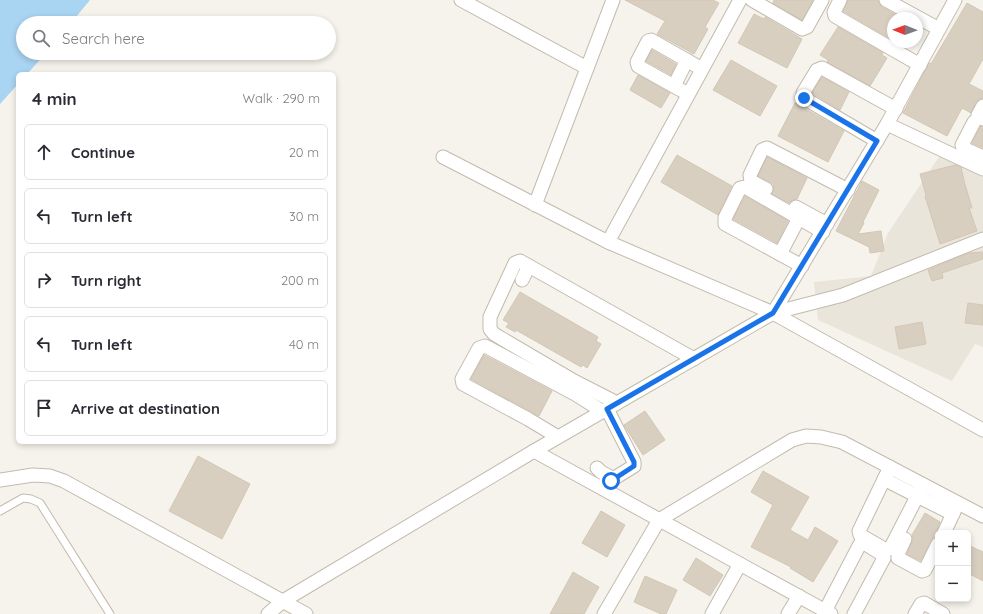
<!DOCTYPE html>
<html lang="en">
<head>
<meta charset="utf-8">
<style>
	:root { --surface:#fff; --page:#f2f2f3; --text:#2b2b33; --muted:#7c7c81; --line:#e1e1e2 }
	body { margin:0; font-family:Quicksand,sans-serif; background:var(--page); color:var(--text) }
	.controls { position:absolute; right:12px; bottom:12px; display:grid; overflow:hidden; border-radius:6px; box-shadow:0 2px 6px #0003 }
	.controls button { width:36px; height:36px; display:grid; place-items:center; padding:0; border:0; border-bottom:1px solid var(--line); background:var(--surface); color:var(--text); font:20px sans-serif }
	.compass { position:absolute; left:887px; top:12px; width:36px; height:36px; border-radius:50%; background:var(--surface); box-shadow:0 2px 6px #0003; rotate:271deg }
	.stop { position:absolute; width:12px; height:12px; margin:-9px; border:3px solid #1a73e8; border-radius:50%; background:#fff }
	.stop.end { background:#1a73e8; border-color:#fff; box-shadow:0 1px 4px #0008 }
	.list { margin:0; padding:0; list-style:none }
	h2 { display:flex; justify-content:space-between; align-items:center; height:52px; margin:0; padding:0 16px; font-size:17px }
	h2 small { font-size:13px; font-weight:400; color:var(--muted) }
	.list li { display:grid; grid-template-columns:26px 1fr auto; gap:12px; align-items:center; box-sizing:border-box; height:56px; margin:0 8px 8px; padding:0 8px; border:1px solid var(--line); border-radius:6px }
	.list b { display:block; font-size:15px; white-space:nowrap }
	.list em { font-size:13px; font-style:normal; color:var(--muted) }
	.icon { flex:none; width:22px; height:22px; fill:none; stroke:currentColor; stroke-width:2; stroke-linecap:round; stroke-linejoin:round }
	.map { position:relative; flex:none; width:983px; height:614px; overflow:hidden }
	.search { position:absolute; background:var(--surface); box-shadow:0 2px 6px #0003; left:16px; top:16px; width:320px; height:44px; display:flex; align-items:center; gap:10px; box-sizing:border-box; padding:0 14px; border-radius:22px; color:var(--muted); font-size:15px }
	.panel { position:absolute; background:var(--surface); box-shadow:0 2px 6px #0003; left:16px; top:72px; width:320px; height:372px; border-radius:6px }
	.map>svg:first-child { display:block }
	.residential { fill:#eae5da }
	.water { fill:#a9d4f2 }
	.building { fill:#d8cfc1; stroke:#d3c7b4 }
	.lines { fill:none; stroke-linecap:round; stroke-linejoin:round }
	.lane-casing { stroke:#c2bbae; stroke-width:9 }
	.street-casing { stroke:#c2bbae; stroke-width:15 }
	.lane { stroke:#fff; stroke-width:7 }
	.street { stroke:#fff; stroke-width:13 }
	.route { stroke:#1a73e8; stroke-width:5 }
</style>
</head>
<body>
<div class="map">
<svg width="983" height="614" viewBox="0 0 983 614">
	<rect width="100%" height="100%" fill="#f6f3ec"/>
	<polygon class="residential" points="941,154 983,177 983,347 975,344 952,381 818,320 814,282 871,276 888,233"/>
	<polygon class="water" points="0,0 90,0 71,23 23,23 23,53 46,53 27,74 18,74 18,84 0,104"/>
	<g class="building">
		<polygon points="625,0 713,0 719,3 705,27 708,29 694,54 657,34 665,21"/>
		<polygon points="774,0 813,0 802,20 773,3"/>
		<polygon points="848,0 878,0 879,4 882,7 902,18 893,18 893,35 891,39 843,11"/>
		<polygon points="967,3 983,12 983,59 969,84 983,91 983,98 979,99 976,102 971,113 962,108 947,136 903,113 929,63 931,64"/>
		<polygon points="754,14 764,19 765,17 802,39 787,68 738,43"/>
		<polygon points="838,27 883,53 882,55 887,58 870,86 827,62 828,60 820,55"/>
		<polygon points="652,50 676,64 671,75 646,61"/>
		<polygon points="731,60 777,86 760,116 713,90"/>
		<polygon points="638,75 670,93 661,108 630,90"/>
		<polygon points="822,77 849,92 840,110 812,93"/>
		<polygon points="795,103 844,131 828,162 778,136"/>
		<polygon points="981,126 983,127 983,148 972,143"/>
		<polygon points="677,155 732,186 718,215 661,182"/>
		<polygon points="767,157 807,178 797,199 792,200 789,203 772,194 774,189 773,184 770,182 758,176"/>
		<polygon points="955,165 961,167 964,181 972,208 969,208 977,231 940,244 925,196 926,195 920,174"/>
		<polygon points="862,181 879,190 863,222 864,223 858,234 881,231 884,251 870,253 869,247 836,231"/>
		<polygon points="745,196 788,221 777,243 733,219"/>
		<polygon points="983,252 983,259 942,273 943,278 932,281 928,270 969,253"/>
		<polygon points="520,292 598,337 596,341 601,344 587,368 583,365 581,367 516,330 515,332 506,327 509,323 503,320"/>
		<polygon points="968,303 983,305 983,325 965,323"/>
		<polygon points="922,322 926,344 899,349 895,327"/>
		<polygon points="484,355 552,391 539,416 471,379"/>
		<polygon points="645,411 665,440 643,455 624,425"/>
		<polygon points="198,456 250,484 222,539 169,511"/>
		<polygon points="763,471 809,497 790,530 808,540 815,527 838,541 813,582 790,568 791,567 751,547 773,505 751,492"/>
		<polygon points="601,511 625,525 607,557 582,543"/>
		<polygon points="925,513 940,522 937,530 936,533 937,536 933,538 931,540 921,561 907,554 912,542 913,539 912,535"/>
		<polygon points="968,545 983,552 983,581 968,573"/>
		<polygon points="696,558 723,575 710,596 683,580"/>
		<polygon points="573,572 599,587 584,614 550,614"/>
		<polygon points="645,576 677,590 666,614 661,614 634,602"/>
	</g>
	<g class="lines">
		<defs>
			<polyline id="lane" points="0,511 23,498 31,499 40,503 110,614"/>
			<g id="street">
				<polyline points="461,0 587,68"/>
				<polyline points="752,0 802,29 807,27 822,0"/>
				<polyline points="840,0 834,12 835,16 920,65"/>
				<polyline points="886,0 939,29"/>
				<polyline points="674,86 687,60"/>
				<polyline points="688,94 638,66 637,62 648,41 651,40 702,69"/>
				<polyline points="983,106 978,115 979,117 983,119"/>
				<polyline points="974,122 962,145 963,148 983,157"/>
				<polyline points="887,124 983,169"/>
				<polyline points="877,141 804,98 803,93 817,70 822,68 896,109"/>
				<polyline points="443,157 608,242 773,313 983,430"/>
				<polyline points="766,189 751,181 750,175 762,150 767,148 848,190"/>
				<polyline points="535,205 613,0"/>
				<polyline points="796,207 827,224"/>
				<polyline points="608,242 740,0"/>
				<polyline points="780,254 799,218"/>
				<polyline points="802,266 725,224 725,218 740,188 745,187 823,232"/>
				<polyline points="522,280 529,266"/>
				<polyline points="773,313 887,124 955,0"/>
				<polyline points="617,403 574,381 494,334 490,329 490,317 515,263 520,261 694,359"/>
				<polyline points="558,437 528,419 463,384 462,379 479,348 485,346 575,394 602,411"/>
				<polyline points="534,451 831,614"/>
				<polyline points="890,467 859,531 860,535 886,550 890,549 923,485"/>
				<polyline points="597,468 601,472 614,479"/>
				<polyline points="884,479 917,496"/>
				<polyline points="0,480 33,475 50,476 64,481 306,614"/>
				<polyline points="600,487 634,466 634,462 607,409"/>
				<polyline points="923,499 953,514"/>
				<polyline points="944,533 956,507"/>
				<polyline points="905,539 898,554 898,558 922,571 925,570 938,544"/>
				<polyline points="825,611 860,544 864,543 883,555 884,558 854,614"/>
				<polyline points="268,614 283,601 534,451 773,313 843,295 983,239"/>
				<polyline points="604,614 659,520 792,440 806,436 821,437 842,442 983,516"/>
				<polyline points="712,614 740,564"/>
				<polyline points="788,614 799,596"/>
				<polyline points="915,614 921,604 924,603 943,614"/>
			</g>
		</defs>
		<use href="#lane" class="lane-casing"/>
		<use href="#street" class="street-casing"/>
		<use href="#lane" class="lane"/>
		<use href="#street" class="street"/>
	</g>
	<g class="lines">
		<polyline class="route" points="611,481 634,466 634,462 607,409 773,313 877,141 804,98"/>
	</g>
</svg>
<div class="controls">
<button>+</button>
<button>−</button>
</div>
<svg class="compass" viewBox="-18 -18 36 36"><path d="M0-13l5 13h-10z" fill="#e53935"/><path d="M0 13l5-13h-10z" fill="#7c7c81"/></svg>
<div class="stop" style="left:611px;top:481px"></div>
<div class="stop end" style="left:804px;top:98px"></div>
<div class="search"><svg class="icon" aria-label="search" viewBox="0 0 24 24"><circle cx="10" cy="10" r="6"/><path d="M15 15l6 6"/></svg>Search here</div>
<section class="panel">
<h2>4 min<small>Walk · 290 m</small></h2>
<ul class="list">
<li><svg class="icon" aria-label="ahead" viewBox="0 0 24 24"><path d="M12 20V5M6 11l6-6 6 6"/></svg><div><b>Continue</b></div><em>20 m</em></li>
<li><svg class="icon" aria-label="left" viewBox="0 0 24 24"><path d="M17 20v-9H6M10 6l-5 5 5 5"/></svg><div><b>Turn left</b></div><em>30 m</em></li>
<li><svg class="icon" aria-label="right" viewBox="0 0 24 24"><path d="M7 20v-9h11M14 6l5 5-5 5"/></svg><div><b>Turn right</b></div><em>200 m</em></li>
<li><svg class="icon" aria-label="left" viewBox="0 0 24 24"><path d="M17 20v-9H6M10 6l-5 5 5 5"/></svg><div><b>Turn left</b></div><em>40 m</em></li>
<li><svg class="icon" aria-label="arrive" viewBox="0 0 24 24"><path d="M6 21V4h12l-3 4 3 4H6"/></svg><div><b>Arrive at destination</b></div></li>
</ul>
</section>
</div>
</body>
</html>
